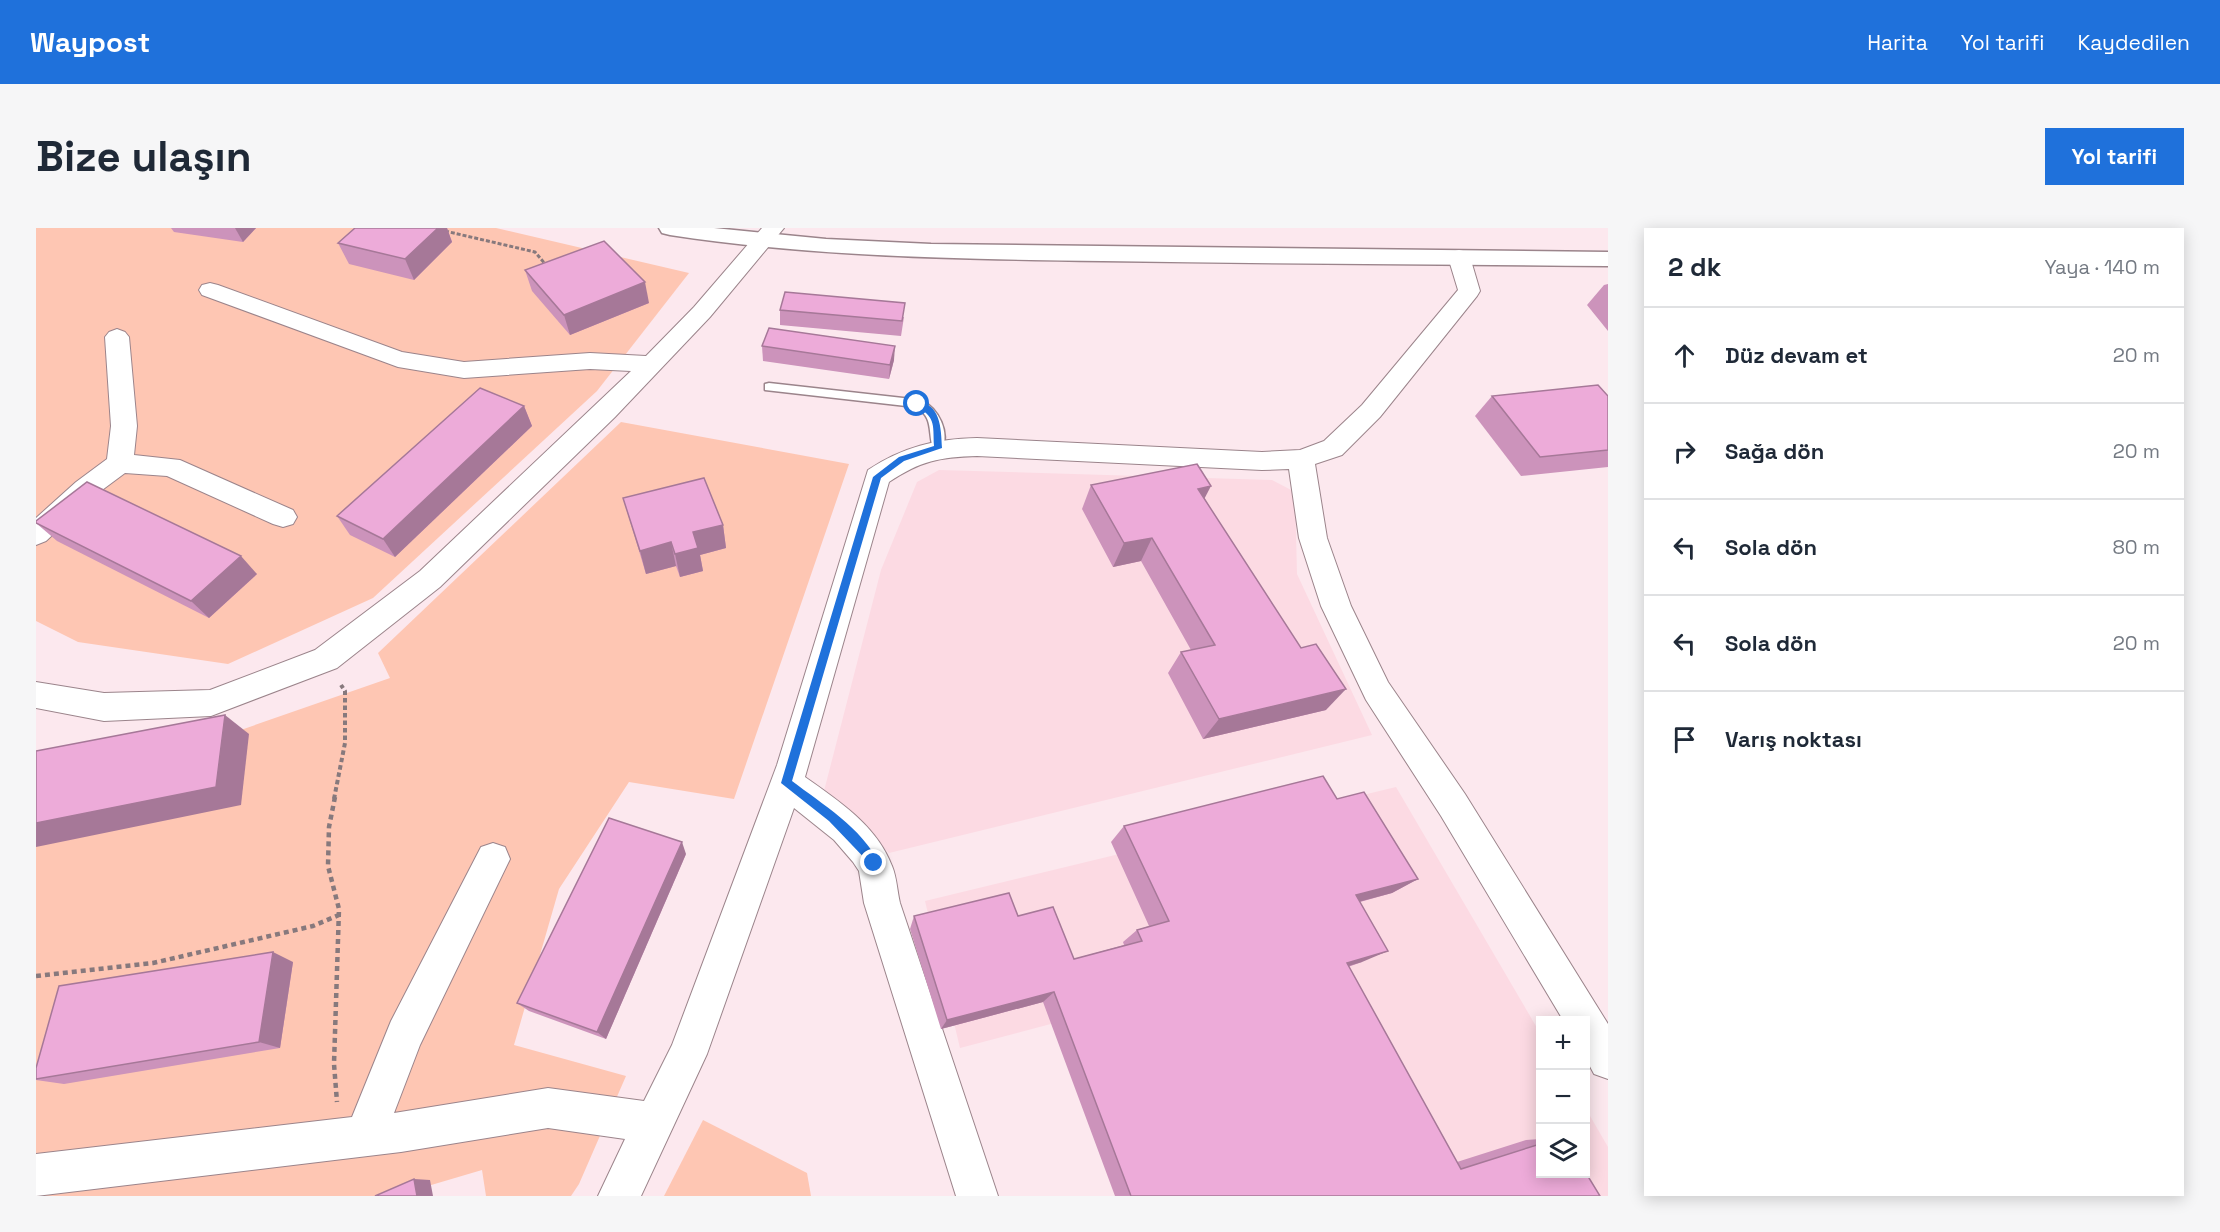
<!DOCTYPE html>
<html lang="tr">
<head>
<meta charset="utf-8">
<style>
	:root { --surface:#fff; --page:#f6f6f7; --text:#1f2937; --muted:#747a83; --line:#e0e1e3; --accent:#1f71db }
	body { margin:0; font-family:"Space Grotesk",sans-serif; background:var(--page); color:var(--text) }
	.controls { position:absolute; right:18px; bottom:18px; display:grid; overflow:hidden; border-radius:0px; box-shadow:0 3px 15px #0003 }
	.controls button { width:54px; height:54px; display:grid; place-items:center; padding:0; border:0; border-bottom:2px solid var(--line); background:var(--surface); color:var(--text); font:30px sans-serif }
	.stop { position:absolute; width:18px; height:18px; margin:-14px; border:4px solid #1f71db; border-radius:50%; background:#fff }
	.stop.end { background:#1f71db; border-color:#fff; box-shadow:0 2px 6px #0008 }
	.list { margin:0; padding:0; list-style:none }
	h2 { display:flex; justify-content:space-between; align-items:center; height:78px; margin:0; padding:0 24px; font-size:26px }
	h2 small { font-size:20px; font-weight:400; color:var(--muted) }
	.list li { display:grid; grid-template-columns:39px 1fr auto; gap:18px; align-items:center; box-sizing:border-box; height:96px; padding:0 24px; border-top:2px solid var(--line) }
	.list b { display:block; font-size:22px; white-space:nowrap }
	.list em { font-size:20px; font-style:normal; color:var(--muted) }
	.icon { flex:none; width:33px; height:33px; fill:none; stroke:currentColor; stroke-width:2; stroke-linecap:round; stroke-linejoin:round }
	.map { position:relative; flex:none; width:1572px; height:968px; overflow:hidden; border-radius:0px }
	header { display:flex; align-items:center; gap:36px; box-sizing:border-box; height:84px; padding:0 30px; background:var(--accent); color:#fff }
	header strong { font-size:28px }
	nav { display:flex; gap:33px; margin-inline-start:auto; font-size:21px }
	.intro { display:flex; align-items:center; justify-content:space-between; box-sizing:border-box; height:144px; padding:0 36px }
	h1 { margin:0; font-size:42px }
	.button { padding:15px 27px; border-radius:0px; background:var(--accent); color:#fff; font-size:21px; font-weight:700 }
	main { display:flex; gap:36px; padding:0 36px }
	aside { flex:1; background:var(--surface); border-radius:0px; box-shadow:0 3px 15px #0003 }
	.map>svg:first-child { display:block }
	.built { fill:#fcdae3 }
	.green { fill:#fec6b3 }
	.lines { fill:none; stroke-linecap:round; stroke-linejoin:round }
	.service-casing { stroke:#9b848b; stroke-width:3 }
	.minor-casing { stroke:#9b848b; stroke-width:2 }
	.tertiary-casing { stroke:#9b848b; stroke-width:3 }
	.path-far2 { stroke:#87797d; stroke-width:3; stroke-dasharray:4 2; stroke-linecap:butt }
	.path-far1 { stroke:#87797d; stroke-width:4; stroke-dasharray:4.5 3; stroke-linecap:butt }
	.path { stroke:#87797d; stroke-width:4.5; stroke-dasharray:5 4; stroke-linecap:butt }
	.service { fill:#fff; fill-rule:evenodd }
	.minor { fill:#fff; fill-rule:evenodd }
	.tertiary { fill:#fff; fill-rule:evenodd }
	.wall { fill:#cc93bb }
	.shaded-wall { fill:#a67898 }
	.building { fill:#edabd9; stroke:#a67898; stroke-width:1.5 }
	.route { fill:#1f71db }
</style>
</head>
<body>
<header>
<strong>Waypost</strong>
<nav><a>Harita</a><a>Yol tarifi</a><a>Kaydedilen</a></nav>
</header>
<div class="intro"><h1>Bize ulaşın</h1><a class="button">Yol tarifi</a></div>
<main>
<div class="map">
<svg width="1572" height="968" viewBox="0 0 1572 968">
	<rect width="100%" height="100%" fill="#fce8ee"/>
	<g class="built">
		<polygon points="903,242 1236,252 1259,264 1261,346 1336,507 853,625 788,563 845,342 881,254"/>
		<polygon points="1360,559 1504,805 1504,946 1550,946 1550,881 1572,919 1572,968 1112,968 1041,789 924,820 889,673"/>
	</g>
	<g class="green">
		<polygon points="0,0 460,0 653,45 561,163 337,370 192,436 42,414 0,393"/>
		<polygon points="585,194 813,236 698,571 593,554 523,661 478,817 590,848 543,956 535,968 450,968 446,942 358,968 0,968 0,527 153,520 354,450 342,425"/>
		<polygon points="667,892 771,945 775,968 628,968"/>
	</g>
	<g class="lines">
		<defs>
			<path id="service" d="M733,155L885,172C903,181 914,204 906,223H898C891,205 899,189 879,179L729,162V156Z"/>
			<g id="minor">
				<polygon points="726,0 748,0 674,89 579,189 404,359 301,440 175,488 68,493 0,480 0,454 68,465 174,462 279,422 384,343 595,143 554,141 428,150 362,139 166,67 163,62 166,57 174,55 182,57 366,124 428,134 554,125 610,128 658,79"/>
				<path d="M1423,22L1431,24L1434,29L1444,63L1441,68L1344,189L1306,227L1279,236L1291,310L1315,378L1352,454L1429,566L1572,796V851L1558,846L1550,831V792H1527L1405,588L1330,472L1285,378L1263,310L1253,241L1226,242L941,228C904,229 884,233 853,254L769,549C803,573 841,598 856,638C861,650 861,663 864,675L962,968H920L828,675L823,643L817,634L798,612L758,580L671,826L605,968H562L589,911L512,900L365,924L0,968V926L316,889L355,793L445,619L457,615L469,619L474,631L384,817L358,885L512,860L608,873L636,817L741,537L832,242C867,219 899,211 941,210L1226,224L1264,222L1288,213L1326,177L1422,62L1412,29L1415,24Z"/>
				<polygon points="81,101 89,104 93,109 101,198 98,227 144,232 257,282 261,289 257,296 247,299 237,296 131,248 89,245 58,268 10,313 0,317 0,290 40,254 71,231 75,198 69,109 73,104"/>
			</g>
			<path id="tertiary" d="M623,0H678L790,11L895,16L1572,24V38C1404,36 1235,36 1067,33C922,31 778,29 634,7L626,5Z"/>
		</defs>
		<use href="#service" class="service-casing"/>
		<use href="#minor" class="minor-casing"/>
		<use href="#tertiary" class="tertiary-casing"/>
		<polyline class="path-far2" points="409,3 499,24 510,37"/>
		<polyline class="path-far1" points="298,571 309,515 309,463 305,457"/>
		<g class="path">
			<polyline points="299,569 293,599 292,638 303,681 298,836 301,874"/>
			<polyline points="0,748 117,735 277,698 303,687"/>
		</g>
		<use href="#service" class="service"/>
		<use href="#minor" class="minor"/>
		<use href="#tertiary" class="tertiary"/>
	</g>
	<g class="wall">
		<polygon points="135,0 220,0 207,14 138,4"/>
		<polygon points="319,0 411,0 416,14 378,52 313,36 302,15"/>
		<polygon points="489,42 613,75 534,107 496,63"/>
		<polygon points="1572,56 1572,103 1551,77 1568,57"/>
		<polygon points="744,82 868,89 865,108 744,97"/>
		<polygon points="726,118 858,132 853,151 727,133"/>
		<polygon points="1456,168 1572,168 1572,239 1485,248 1439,188"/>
		<polygon points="488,178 496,198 359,329 314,307 301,288"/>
		<polygon points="1055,257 1169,271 1290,482 1167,511 1132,445 1145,424 1155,422 1105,333 1077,339 1046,281"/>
		<polygon points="587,270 687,297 690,320 664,327 667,343 644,349 640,338 610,346"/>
		<polygon points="0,295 221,346 173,390 21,313"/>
		<polygon points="1301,571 1382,651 1356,665 1324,674 1326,734 1312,739 1421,934 1490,912 1504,911 1504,945 1564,968 1079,968 1007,774 905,801 874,701 878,688 982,688 1038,731 1088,717 1087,714 1101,702 1113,698 1075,614 1088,598"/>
		<polygon points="650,626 570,811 493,783 481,775"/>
		<polygon points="257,734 244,820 28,856 0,852 0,840"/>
	</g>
	<g class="shaded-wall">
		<polygon points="199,0 220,0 207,14"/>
		<polygon points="402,0 411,0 416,14 378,52 369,31"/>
		<polygon points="609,54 613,75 534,107 528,87"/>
		<polygon points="859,118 858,132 853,151 854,137"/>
		<polygon points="488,178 496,198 359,329 347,311"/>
		<polygon points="1175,258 1162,283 1162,261"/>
		<polygon points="687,297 690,320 664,327 667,343 644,349 639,326 657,304"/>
		<polygon points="1116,310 1105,333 1077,339 1088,315"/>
		<polygon points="635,314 640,338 610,346 604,323"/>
		<polygon points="205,328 221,346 173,390 155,373"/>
		<polygon points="1310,461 1290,482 1167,511 1183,491"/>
		<polygon points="189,487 213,506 205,577 0,619 0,595"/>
		<polygon points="646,614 650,626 570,811 561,804"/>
		<polygon points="1382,651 1356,665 1296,681 1320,667"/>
		<polygon points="1352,723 1326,734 1286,746 1311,735"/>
		<polygon points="237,724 257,734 244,820 223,814"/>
		<polygon points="1018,764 1007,774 905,801 911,792"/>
		<polygon points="378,951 394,952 397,968 381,968"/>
	</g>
	<g class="building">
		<polygon points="319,0 402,0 369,31 302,15"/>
		<polygon points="568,13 609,54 528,87 489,42"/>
		<polygon points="749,64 869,75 866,93 744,82"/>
		<polygon points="733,100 859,118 854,137 726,118"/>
		<polygon points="1562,157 1572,168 1572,222 1504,229 1456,168"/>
		<polygon points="444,160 488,178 347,311 301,288"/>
		<polygon points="1161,236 1175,258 1162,261 1265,420 1280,416 1310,461 1183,491 1145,424 1179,417 1116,310 1088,315 1055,257"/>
		<polygon points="668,250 687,297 657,304 662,320 639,326 635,314 604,323 587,270"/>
		<polygon points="51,254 205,328 155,373 0,295 0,293"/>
		<polygon points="189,487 180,559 0,595 0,523"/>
		<polygon points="1287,548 1301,571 1328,564 1382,651 1320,667 1352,723 1311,735 1425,941 1504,916 1504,945 1550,945 1564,968 1095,968 1018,764 911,792 878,688 973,665 982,688 1017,679 1038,731 1106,713 1101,702 1133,693 1088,598"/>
		<polygon points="573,590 646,614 561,804 481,775"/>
		<polygon points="237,724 223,814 0,851 0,840 23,758"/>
		<polygon points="378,951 381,968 339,968"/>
	</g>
	<path class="route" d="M878,174C905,173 905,200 906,220L868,233L845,250L756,553C786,576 826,600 843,635L838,640L793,593L745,555L837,249L863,229L898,218C897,195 900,189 878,177Z"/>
</svg>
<div class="controls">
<button>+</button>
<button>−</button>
<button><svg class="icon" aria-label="layers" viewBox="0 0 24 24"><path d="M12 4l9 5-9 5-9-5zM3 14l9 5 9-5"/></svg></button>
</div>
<div class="stop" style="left:881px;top:176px"></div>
<div class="stop end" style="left:838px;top:635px"></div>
</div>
<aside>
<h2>2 dk<small>Yaya · 140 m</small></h2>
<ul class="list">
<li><svg class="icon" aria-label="ahead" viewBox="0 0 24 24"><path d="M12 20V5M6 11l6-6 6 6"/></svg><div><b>Düz devam et</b></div><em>20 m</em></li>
<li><svg class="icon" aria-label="right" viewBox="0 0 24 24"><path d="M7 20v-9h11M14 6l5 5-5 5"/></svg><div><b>Sağa dön</b></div><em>20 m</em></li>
<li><svg class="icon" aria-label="left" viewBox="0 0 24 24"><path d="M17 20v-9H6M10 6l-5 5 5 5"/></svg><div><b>Sola dön</b></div><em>80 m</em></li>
<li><svg class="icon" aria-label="left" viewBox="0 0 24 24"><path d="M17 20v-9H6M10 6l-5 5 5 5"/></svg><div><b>Sola dön</b></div><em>20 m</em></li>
<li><svg class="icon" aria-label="arrive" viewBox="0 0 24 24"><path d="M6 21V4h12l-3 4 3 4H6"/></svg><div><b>Varış noktası</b></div></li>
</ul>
</aside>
</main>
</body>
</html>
